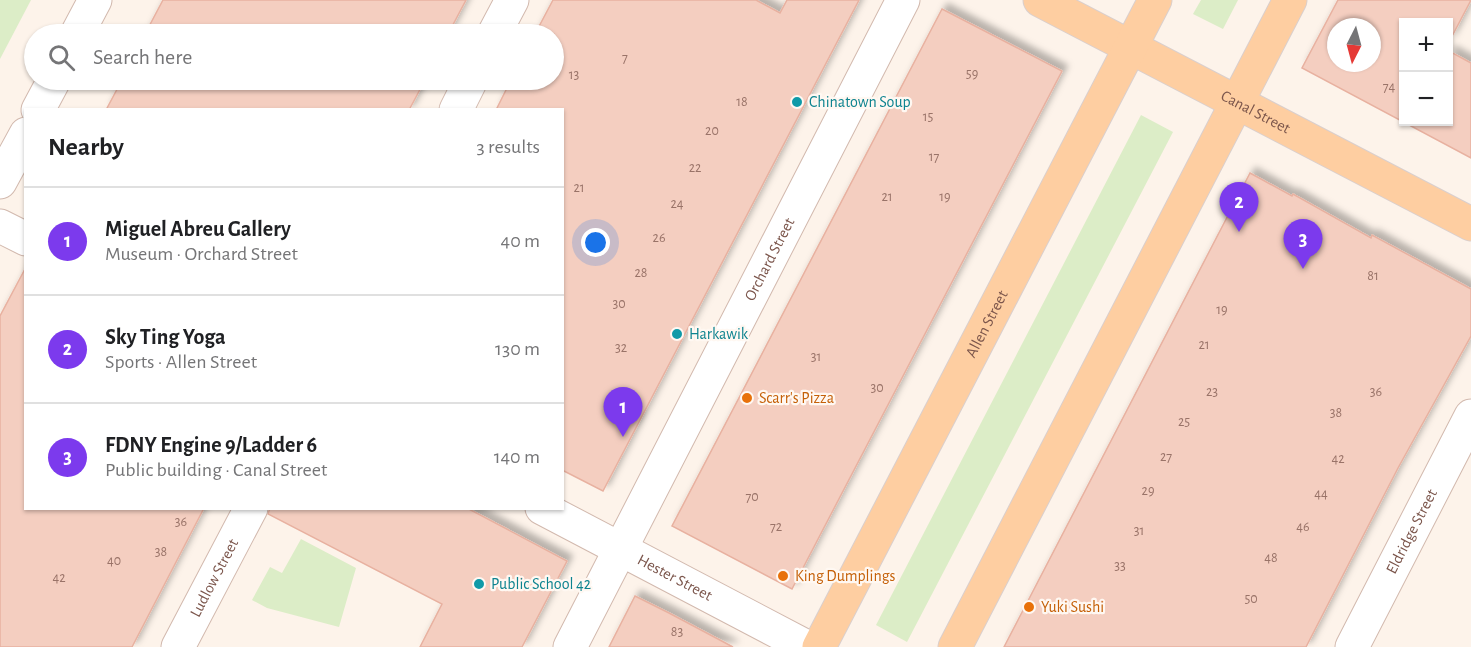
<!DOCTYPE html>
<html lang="en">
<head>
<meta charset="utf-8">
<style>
	:root { --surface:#fff; --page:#f6f6f6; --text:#202124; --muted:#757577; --line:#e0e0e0; --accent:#7c3aed }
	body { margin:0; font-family:"Alegreya Sans",sans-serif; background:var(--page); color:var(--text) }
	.controls { position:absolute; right:18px; top:18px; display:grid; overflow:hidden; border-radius:0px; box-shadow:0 2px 4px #0004 }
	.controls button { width:54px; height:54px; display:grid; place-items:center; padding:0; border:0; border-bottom:2px solid var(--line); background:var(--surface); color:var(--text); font:30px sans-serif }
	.compass { position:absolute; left:1327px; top:18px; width:54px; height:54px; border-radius:50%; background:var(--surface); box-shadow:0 2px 4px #0004; rotate:186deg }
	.you { position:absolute; left:596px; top:243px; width:21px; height:21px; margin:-15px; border:4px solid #fff; border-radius:50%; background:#1a73e8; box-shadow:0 0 0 9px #1a73e833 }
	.badge { display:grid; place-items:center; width:39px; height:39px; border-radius:50%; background:var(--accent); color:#fff; font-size:20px; font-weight:700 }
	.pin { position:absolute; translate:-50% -50px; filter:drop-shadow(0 2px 3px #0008) }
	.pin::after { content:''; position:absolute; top:32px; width:21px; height:18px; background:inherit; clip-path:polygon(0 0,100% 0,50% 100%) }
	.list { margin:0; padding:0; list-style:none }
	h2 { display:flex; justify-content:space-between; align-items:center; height:78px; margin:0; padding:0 24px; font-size:26px }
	h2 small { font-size:20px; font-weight:400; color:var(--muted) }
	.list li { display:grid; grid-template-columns:39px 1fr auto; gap:18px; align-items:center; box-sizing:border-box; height:108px; padding:0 24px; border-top:2px solid var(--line) }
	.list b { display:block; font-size:22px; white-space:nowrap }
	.list p { margin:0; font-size:20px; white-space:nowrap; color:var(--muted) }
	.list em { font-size:20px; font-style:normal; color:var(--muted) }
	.icon { flex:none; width:33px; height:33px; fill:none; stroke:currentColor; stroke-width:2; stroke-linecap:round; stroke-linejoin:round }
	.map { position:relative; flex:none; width:1471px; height:647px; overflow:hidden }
	.search { position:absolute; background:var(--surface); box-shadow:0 2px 4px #0004; left:24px; top:24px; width:540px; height:66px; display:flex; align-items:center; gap:15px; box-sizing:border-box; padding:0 21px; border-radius:33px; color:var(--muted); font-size:22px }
	.panel { position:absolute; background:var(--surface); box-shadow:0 2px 4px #0004; left:24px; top:108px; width:540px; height:402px; border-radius:0px }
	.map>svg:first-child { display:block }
	.green { fill:#dcedc7 }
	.building { fill:#f4cec0; stroke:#e8b1a0; stroke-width:1.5; fill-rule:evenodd; filter:url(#shadow) }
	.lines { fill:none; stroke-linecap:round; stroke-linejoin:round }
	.minor-casing { stroke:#d2b9ae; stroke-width:35 }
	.major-casing { stroke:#dacfcd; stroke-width:35 }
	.minor { stroke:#fff; stroke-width:33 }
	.major { stroke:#fecea1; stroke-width:33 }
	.culture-dot { fill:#0f9aa8; stroke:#fff8f2; stroke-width:2 }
	.food-dot { fill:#e8710a; stroke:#fff8f2; stroke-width:2 }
	.labels { text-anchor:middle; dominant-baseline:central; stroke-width:4.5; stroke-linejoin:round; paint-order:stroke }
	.number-label { font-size:14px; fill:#997368 }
	.culture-label { font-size:16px; fill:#0d838f; stroke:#fff8f2; text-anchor:start }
	.street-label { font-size:16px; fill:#7b554b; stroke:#fff8f2 }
	.food-label { font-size:16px; fill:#c56008; stroke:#fff8f2; text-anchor:start }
</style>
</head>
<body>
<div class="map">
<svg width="1471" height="647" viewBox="0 0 1471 647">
	<defs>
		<filter id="shadow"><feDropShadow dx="5.5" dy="-5.5" stdDeviation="3" flood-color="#0004"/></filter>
	</defs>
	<rect width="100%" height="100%" fill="#fdf3ea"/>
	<g class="green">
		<polygon points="0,0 31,0 0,59"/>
		<polygon points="1201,0 1238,0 1223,29 1193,14"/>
		<polygon points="1141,115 1173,132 907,642 876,625"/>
		<polygon points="301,539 356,568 339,627 267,608 252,600 270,567 282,573"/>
	</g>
	<g class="building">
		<polygon points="163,0 466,0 448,34 145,34"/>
		<polygon points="553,0 756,0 780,13 787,0 859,0 603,491 562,470 562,110 496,110 511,80 554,80 554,34 535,34"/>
		<path d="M1338,0H1471L1449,42V22H1404V122H1449V51L1471,63V158L1302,68ZM1336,27H1372V63H1336Z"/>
		<polygon points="942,9 1062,71 792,589 672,526"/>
		<polygon points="122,80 425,80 409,110 106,110"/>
		<polygon points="1250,173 1292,196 1293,194 1371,238 1372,235 1471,289 1471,336 1398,468 1306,647 1004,647"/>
		<polygon points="26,267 26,508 204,508 132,647 0,647 0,316"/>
		<polygon points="270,508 467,508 567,561 522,647 420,647 442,604 268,514"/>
		<polygon points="635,596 669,613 733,647 609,647"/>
	</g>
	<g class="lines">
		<defs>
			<g id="minor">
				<polyline points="77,34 95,0"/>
				<polyline points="494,34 512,0"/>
				<polyline points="38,110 54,80"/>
				<polyline points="456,110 471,80"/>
				<polyline points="0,182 26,134"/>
				<polyline points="0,226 26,239"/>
				<path id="s1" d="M542,508L807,647"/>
				<path id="s2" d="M178,647L251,508"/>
				<path id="s3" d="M570,647L903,0"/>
				<path id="s4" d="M1352,647L1471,416"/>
			</g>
			<g id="major">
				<path id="s5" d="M1040,0L1471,224"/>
				<path id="s6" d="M819,647L1155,0"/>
				<polyline points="955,647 1290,0"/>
			</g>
		</defs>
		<use href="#minor" class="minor-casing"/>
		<use href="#major" class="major-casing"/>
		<use href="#minor" class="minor"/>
		<use href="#major" class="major"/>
	</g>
	<g class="culture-dot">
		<circle cx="797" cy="102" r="6"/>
		<circle cx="677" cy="334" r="6"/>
		<circle cx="479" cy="584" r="6"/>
	</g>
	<g class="food-dot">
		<circle cx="747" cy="398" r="6"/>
		<circle cx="783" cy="576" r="6"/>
		<circle cx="1029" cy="607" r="6"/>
	</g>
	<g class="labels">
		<g class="number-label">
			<text x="625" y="58">7</text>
			<text x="972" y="74">59</text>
			<text x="574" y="75">13</text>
			<text x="1389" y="87">74</text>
			<text x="742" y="102">18</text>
			<text x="928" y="117">15</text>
			<text x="712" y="131">20</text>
			<text x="934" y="157">17</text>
			<text x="695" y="168">22</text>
			<text x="579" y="188">21</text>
			<text x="887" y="197">21</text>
			<text x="945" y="197">19</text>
			<text x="677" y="204">24</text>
			<text x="659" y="238">26</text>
			<text x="641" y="273">28</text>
			<text x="1373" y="276">81</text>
			<text x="619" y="304">30</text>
			<text x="1222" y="310">19</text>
			<text x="1204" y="345">21</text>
			<text x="621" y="348">32</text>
			<text x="816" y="357">31</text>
			<text x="877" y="388">30</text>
			<text x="1212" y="392">23</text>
			<text x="1376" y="392">36</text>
			<text x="1336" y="413">38</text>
			<text x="1184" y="422">25</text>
			<text x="1166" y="457">27</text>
			<text x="1338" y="459">42</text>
			<text x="1148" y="491">29</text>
			<text x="1321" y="494">44</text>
			<text x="752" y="497">70</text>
			<text x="181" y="522">36</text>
			<text x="776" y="527">72</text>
			<text x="1303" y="527">46</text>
			<text x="1139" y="531">31</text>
			<text x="161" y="552">38</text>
			<text x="1271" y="558">48</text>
			<text x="114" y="561">40</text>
			<text x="1120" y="566">33</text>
			<text x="59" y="578">42</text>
			<text x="1251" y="599">50</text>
			<text x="677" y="632">83</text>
		</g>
		<g class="culture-label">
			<text x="809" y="102">Chinatown Soup</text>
			<text x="689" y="334">Harkawik</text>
			<text x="491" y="584">Public School 42</text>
		</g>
		<g class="street-label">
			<text stroke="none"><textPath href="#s5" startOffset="243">Canal Street</textPath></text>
			<text stroke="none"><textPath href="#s3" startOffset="436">Orchard Street</textPath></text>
			<text stroke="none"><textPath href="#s6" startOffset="364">Allen Street</textPath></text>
			<text stroke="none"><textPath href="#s4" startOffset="130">Eldridge Street</textPath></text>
			<text stroke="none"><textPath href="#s2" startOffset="78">Ludlow Street</textPath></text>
			<text stroke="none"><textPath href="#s1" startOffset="150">Hester Street</textPath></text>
		</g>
		<g class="food-label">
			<text x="759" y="398">Scarr's Pizza</text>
			<text x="795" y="576">King Dumplings</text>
			<text x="1041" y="607">Yuki Sushi</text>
		</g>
	</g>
</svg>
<div class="controls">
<button>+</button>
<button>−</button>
</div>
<svg class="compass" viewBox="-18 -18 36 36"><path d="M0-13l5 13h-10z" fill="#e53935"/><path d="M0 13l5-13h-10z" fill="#757577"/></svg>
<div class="you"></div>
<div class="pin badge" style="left:623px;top:437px">1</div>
<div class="pin badge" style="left:1239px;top:232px">2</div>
<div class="pin badge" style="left:1303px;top:269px">3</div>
<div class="search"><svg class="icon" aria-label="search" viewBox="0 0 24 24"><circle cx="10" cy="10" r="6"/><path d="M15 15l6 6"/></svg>Search here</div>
<section class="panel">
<h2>Nearby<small>3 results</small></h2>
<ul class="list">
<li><span class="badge">1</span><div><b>Miguel Abreu Gallery</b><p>Museum · Orchard Street</p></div><em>40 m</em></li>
<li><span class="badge">2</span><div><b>Sky Ting Yoga</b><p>Sports · Allen Street</p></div><em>130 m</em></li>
<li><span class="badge">3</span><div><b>FDNY Engine 9/Ladder 6</b><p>Public building · Canal Street</p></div><em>140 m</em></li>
</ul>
</section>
</div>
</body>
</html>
